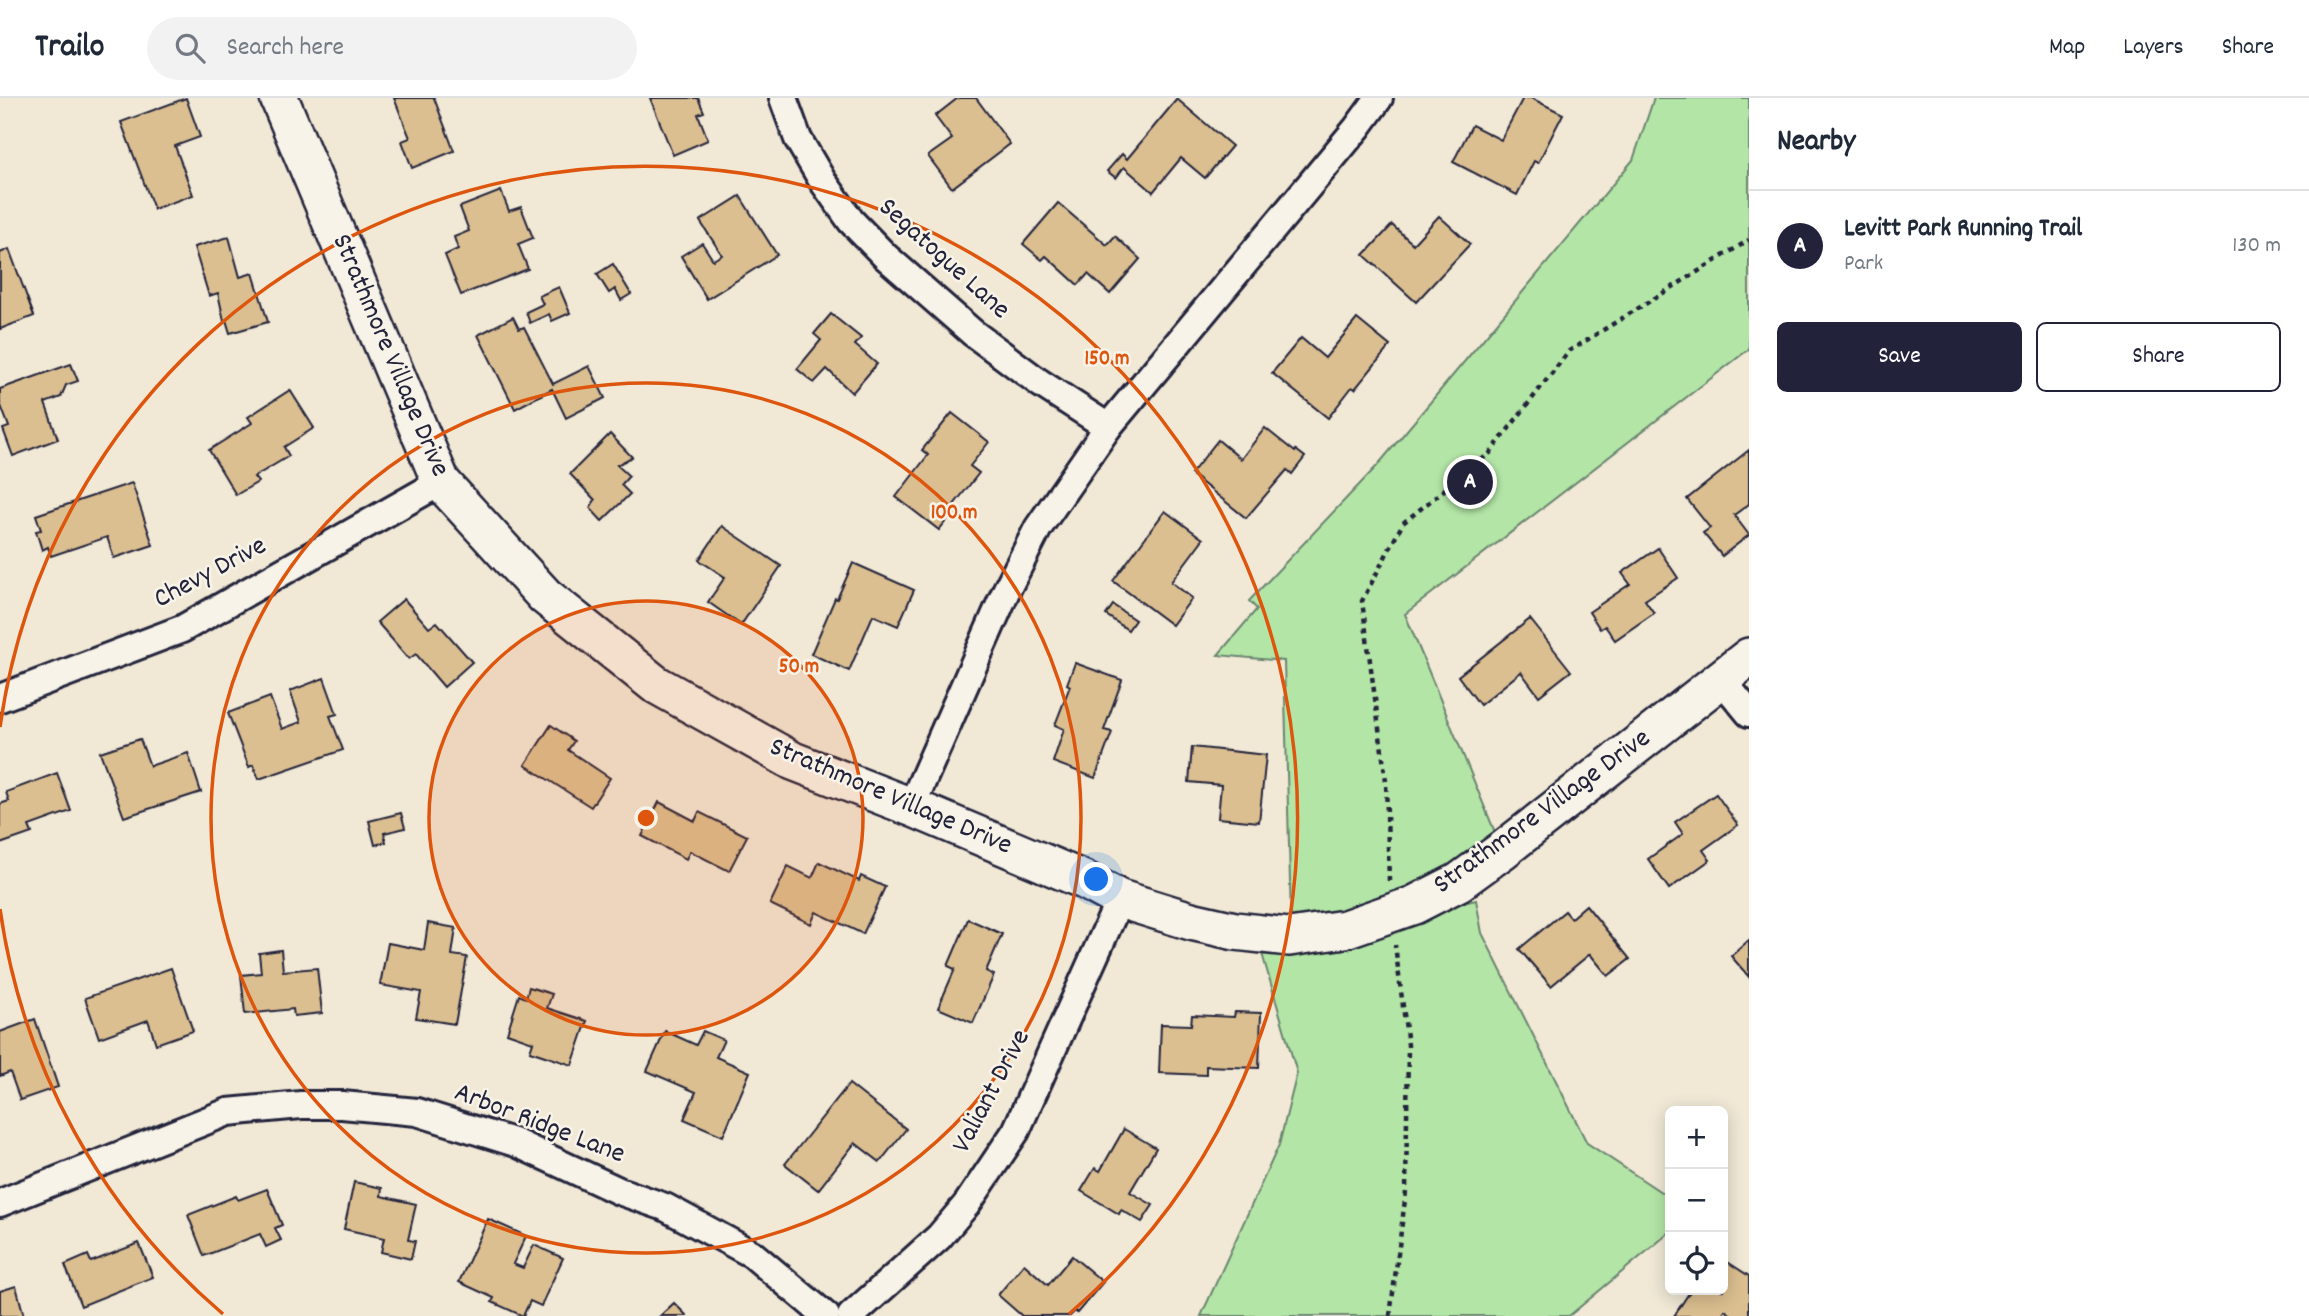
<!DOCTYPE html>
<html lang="en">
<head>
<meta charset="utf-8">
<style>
	:root { --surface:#fff; --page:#f2f2f3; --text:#1f2937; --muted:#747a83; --line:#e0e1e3; --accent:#22223b }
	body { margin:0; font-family:Dekko,sans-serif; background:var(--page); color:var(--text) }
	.controls { position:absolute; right:21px; bottom:21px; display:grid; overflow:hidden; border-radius:10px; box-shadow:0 4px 18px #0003 }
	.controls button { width:63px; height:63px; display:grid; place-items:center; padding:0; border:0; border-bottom:2px solid var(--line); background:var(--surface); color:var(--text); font:35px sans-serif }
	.you { position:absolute; left:1097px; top:782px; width:24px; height:24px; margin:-18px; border:5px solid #fff; border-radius:50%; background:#1a73e8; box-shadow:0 0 0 10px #1a73e833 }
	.badge { display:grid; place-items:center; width:46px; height:46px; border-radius:50%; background:var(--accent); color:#fff; font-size:23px; font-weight:700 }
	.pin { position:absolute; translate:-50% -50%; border:4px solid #fff; box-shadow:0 2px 7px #0006 }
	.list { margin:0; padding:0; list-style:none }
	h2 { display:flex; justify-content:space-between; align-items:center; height:91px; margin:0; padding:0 28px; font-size:30px }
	h2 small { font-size:23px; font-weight:400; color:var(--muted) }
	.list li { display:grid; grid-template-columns:46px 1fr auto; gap:21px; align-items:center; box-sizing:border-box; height:112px; padding:0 28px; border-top:2px solid var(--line) }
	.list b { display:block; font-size:26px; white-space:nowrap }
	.list p { margin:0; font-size:23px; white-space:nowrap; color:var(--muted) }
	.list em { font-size:23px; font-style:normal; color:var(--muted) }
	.actions { display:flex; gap:14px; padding:21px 28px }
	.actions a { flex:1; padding:16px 0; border:2px solid var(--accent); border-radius:10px; text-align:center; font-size:24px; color:var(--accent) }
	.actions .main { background:var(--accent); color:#fff }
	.icon { flex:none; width:38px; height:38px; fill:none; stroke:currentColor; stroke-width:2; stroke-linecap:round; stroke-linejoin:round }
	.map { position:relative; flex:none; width:1749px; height:1218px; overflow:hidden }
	header { display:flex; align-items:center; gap:42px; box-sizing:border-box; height:98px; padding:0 35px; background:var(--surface); border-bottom:2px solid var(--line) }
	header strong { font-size:33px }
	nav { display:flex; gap:38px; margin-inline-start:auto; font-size:24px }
	.search { width:490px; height:63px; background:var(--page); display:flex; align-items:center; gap:18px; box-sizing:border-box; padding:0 24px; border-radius:38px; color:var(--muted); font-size:26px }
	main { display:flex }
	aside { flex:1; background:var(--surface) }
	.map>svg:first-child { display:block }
	.green { fill:#b3e6a6; stroke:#6a8470; stroke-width:2 }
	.building { fill:#dbbf90; stroke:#22223b; stroke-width:2 }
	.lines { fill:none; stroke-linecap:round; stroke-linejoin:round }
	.street-casing { stroke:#22223b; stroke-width:32 }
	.secondary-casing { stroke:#22223b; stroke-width:42 }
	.path { stroke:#22223b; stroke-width:4.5; stroke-dasharray:5 5; stroke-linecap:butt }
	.street { stroke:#f7f3e8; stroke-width:26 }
	.secondary { stroke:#f7f3e8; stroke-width:37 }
	.ring { fill:none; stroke:#de560e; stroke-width:3.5 }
	.labels { text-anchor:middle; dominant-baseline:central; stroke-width:5; stroke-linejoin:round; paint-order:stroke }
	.street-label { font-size:28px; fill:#22223b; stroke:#f7f3e8 }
	.centre { fill:#de560e; stroke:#f7f3e8; stroke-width:3.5 }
	.ring-label { font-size:21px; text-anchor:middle; font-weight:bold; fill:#de560e; stroke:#f7f3e8; stroke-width:5; stroke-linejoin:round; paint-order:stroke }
</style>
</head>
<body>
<header>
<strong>Trailo</strong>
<div class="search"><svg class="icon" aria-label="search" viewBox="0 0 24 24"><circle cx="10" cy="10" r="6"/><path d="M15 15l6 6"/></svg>Search here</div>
<nav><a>Map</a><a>Layers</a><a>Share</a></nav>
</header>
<main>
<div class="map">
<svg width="1749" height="1218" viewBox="0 0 1749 1218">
	<rect width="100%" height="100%" fill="#f1e9d6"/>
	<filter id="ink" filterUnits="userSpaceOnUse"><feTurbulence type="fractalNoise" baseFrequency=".0143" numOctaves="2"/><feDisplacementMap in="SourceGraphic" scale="14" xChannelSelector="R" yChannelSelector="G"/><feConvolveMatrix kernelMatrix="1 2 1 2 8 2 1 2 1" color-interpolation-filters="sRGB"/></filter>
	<g filter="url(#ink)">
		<g class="green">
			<polygon points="1654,0 1749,0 1749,251 1405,516 1497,739 1391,804 1291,821 1284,563 1218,557 1257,511 1249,503 1377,368 1633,62"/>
			<polygon points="1476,802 1482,835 1587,1045 1670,1100 1670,1134 1569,1218 1201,1218 1279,1047 1297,975 1261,852"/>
		</g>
		<g class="building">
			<polygon points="186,0 200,39 175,48 193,97 154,111 121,24"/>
			<polygon points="394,0 434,0 454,53 412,70 402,43 410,40"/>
			<polygon points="650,0 698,0 704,14 698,16 708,42 673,57"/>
			<polygon points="958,0 976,0 1010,46 952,90 928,58 952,41 935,18"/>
			<polygon points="1523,0 1531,0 1563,16 1538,65 1534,63 1517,97 1453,64 1472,27 1501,42"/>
			<polygon points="1177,1 1232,48 1205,80 1181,60 1153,94 1124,69 1116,80 1107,73 1122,56 1127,61"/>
			<polygon points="501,93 509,113 521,109 533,140 518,146 528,171 461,197 445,157 458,151 454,139 469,133 460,109"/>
			<polygon points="740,98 777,157 707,201 681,158 702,145 713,162 722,157 700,123"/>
			<polygon points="1058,105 1107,147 1115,138 1140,161 1110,196 1088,176 1078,187 1046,158 1042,162 1023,146"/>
			<polygon points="1439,118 1470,146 1416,204 1364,157 1392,127 1413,146"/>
			<polygon points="229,139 240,179 253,175 268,224 230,235 226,222 224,223 218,195 209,198 194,149"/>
			<polygon points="9,151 34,218 0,231 0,155"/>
			<polygon points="613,166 631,196 621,202 615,191 609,195 597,176"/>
			<polygon points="559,189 570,215 552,223 549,216 530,225 526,214 543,206 539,198"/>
			<polygon points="831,216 861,240 855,247 877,266 852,295 827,271 814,285 797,271 821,242 814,236"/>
			<polygon points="513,219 519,231 524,229 553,286 589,268 605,300 566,320 552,291 515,311 478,237"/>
			<polygon points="1357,221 1390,248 1355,291 1352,289 1328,320 1272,275 1301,240 1325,260"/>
			<polygon points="71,266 78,283 66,287 61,299 45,305 58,341 13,358 3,331 9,329 0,305 0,291"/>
			<polygon points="290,292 314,330 284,349 289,358 254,379 258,384 236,397 209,352 252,325 248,319"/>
			<polygon points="952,315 989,344 970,368 979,375 953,408 956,410 939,432 896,399 928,357 922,352"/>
			<polygon points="1265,330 1295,354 1296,352 1305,359 1292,376 1287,372 1246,420 1191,376 1218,342 1241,361"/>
			<polygon points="610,336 632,359 617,367 629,378 621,387 630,396 602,423 590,410 595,402 570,376"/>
			<polygon points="1749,352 1749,406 1734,417 1749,437 1722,458 1703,435 1710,430 1687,401"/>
			<polygon points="132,385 153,447 114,460 107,439 51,458 48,449 42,452 36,433 41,432 36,417"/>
			<polygon points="1165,413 1203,441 1171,484 1192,500 1172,527 1113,483"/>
			<polygon points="722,428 781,468 741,527 708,504 725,479 699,462"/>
			<polygon points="1658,450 1678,480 1645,502 1654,515 1615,542 1605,528 1600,531 1589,514 1630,486 1622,475"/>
			<polygon points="853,465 914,492 898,528 873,517 849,573 811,556 835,500 837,501"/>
			<polygon points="404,501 429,530 437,524 472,564 444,589 416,556 409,561 377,524"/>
			<polygon points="1113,507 1135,522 1128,532 1106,517"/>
			<polygon points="1530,521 1571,573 1539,598 1521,574 1480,607 1458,578"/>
			<polygon points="1075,565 1122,582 1104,632 1112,634 1095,680 1053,664 1064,631 1055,627 1070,588 1067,586"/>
			<polygon points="324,580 337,616 330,618 343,652 259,681 253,667 249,669 228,615 270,599 282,631 301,624 290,593"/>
			<polygon points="551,627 574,643 568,652 610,680 591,709 525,667"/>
			<polygon points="140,641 150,668 188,655 201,694 124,719 100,654"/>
			<polygon points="1192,649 1266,657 1259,724 1218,720 1221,687 1189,684"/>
			<polygon points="57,675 71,713 29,728 32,735 0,746 0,706 9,703 6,694"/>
			<polygon points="1716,696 1738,727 1703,752 1710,762 1669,791 1648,761 1683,736 1675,724"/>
			<polygon points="659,704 695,723 699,714 747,738 729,773 690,753 686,761 642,738"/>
			<polygon points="401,715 405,730 384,735 386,744 375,747 369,723"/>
			<polygon points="819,764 859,783 861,778 885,789 863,836 816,814 811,826 770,806 788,768 812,780"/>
			<polygon points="1586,807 1630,861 1608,878 1590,856 1551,888 1519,851 1565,813 1571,820"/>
			<polygon points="968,821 1002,836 986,873 994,877 973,925 938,910 955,871 948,868"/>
			<polygon points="428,825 456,830 452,857 467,859 455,926 416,920 421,894 380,887 388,845 424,852"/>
			<polygon points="1749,842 1749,879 1731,858"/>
			<polygon points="281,852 283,873 317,870 322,915 294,918 293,911 245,916 241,877 261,875 259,855"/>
			<polygon points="171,870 193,933 156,946 148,922 99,940 85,900"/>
			<polygon points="529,889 552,896 547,910 587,923 572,967 530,953 533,944 507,935 519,897 526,900"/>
			<polygon points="1235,914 1261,915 1259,970 1206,968 1206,977 1159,975 1161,926 1191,927 1192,917 1234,919"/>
			<polygon points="35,921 58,989 20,1002 10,974 0,978 0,934"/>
			<polygon points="665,933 696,947 703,933 724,942 716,959 750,974 723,1038 684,1021 696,994 647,973"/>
			<polygon points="849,986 906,1031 880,1064 855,1045 818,1092 785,1066"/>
			<polygon points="1124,1031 1156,1050 1130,1094 1153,1107 1142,1124 1121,1112 1119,1116 1081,1093 1095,1070 1100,1073"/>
			<polygon points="354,1084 382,1090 381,1098 416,1106 408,1142 415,1143 411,1161 381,1154 384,1140 344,1131"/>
			<polygon points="267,1091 282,1127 275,1130 281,1142 266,1149 260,1136 204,1158 188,1117 236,1098 238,1102"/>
			<polygon points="488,1121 526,1138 513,1166 523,1170 534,1147 563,1160 541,1208 530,1203 523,1218 492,1204 494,1200 459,1184"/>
			<polygon points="139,1145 153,1179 81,1208 65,1167 88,1157 91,1164"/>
			<polygon points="1072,1158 1103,1184 1077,1215 1075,1213 1070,1218 1022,1218 998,1197 1024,1166 1048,1187"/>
			<polygon points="1723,1161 1749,1178 1749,1218 1733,1218 1725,1212 1721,1218 1674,1218 1691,1192 1723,1192"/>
			<polygon points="16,1188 24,1218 0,1218 0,1193"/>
			<polygon points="674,1205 687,1218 660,1218"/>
		</g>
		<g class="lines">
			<defs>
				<g id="street">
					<polyline points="783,0 798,41 822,82 851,123 885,158 973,235 1040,285 1108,329"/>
					<polyline points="1721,581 1749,615"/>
					<polyline points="0,600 182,531 441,384"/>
					<polyline points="911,709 1006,493 1038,430 1108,329 1357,30 1379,0"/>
					<polyline points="0,1105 228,1014 301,1007 342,1007 417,1014 516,1045 619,1093 665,1109 752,1156 826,1218"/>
					<polyline points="851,1218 939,1139 967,1106 1016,1033 1120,801"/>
				</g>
				<polyline id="secondary" points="279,0 441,384 545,498 655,586 793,663 911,709 1084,782 1120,801 1191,823 1235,833 1289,839 1345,831 1414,807 1459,784 1503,752 1749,559"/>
			</defs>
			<use href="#street" class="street-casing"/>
			<use href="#secondary" class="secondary-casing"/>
			<g class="path">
				<polyline points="1389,783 1386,683 1362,503 1403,425 1490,355 1569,253 1749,142"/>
				<polyline points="1390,1218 1406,1094 1408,947 1395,847"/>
			</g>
			<use href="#street" class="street"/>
			<use href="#secondary" class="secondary"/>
		</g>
	</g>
	<circle cx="646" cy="720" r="217" fill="#de560e" fill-opacity=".12"/>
	<g class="ring">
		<circle cx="646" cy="720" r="217"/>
		<circle cx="646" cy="720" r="435"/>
		<path d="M223 1216A652 652 0 0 1 0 811M0 629A652 652 0 1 1 1069 1216"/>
	</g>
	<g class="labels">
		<g class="street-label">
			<text transform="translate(943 162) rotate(42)">Segatogue Lane</text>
			<text transform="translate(389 258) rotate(67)">Strathmore Village Drive</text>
			<text transform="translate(211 476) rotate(-28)">Chevy Drive</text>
			<text transform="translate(890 700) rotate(23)">Strathmore Village Drive</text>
			<text transform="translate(1543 715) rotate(-36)">Strathmore Village Drive</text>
			<text transform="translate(993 994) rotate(-62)">Valiant Drive</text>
			<text transform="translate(539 1027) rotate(21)">Arbor Ridge Lane</text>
		</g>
	</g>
	<circle cx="646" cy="720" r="10" class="centre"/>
	<g class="ring-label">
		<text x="1107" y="266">150 m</text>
		<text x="954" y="420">100 m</text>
		<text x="799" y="574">50 m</text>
	</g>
</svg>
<div class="controls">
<button>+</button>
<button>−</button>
<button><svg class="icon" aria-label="locate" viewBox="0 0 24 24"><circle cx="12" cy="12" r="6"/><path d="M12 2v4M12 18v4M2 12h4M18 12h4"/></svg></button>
</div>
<div class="you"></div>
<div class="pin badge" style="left:1470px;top:384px">A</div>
</div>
<aside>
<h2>Nearby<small></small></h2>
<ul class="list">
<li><span class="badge">A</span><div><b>Levitt Park Running Trail</b><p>Park</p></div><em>130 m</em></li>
</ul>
<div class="actions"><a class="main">Save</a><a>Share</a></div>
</aside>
</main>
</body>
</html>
